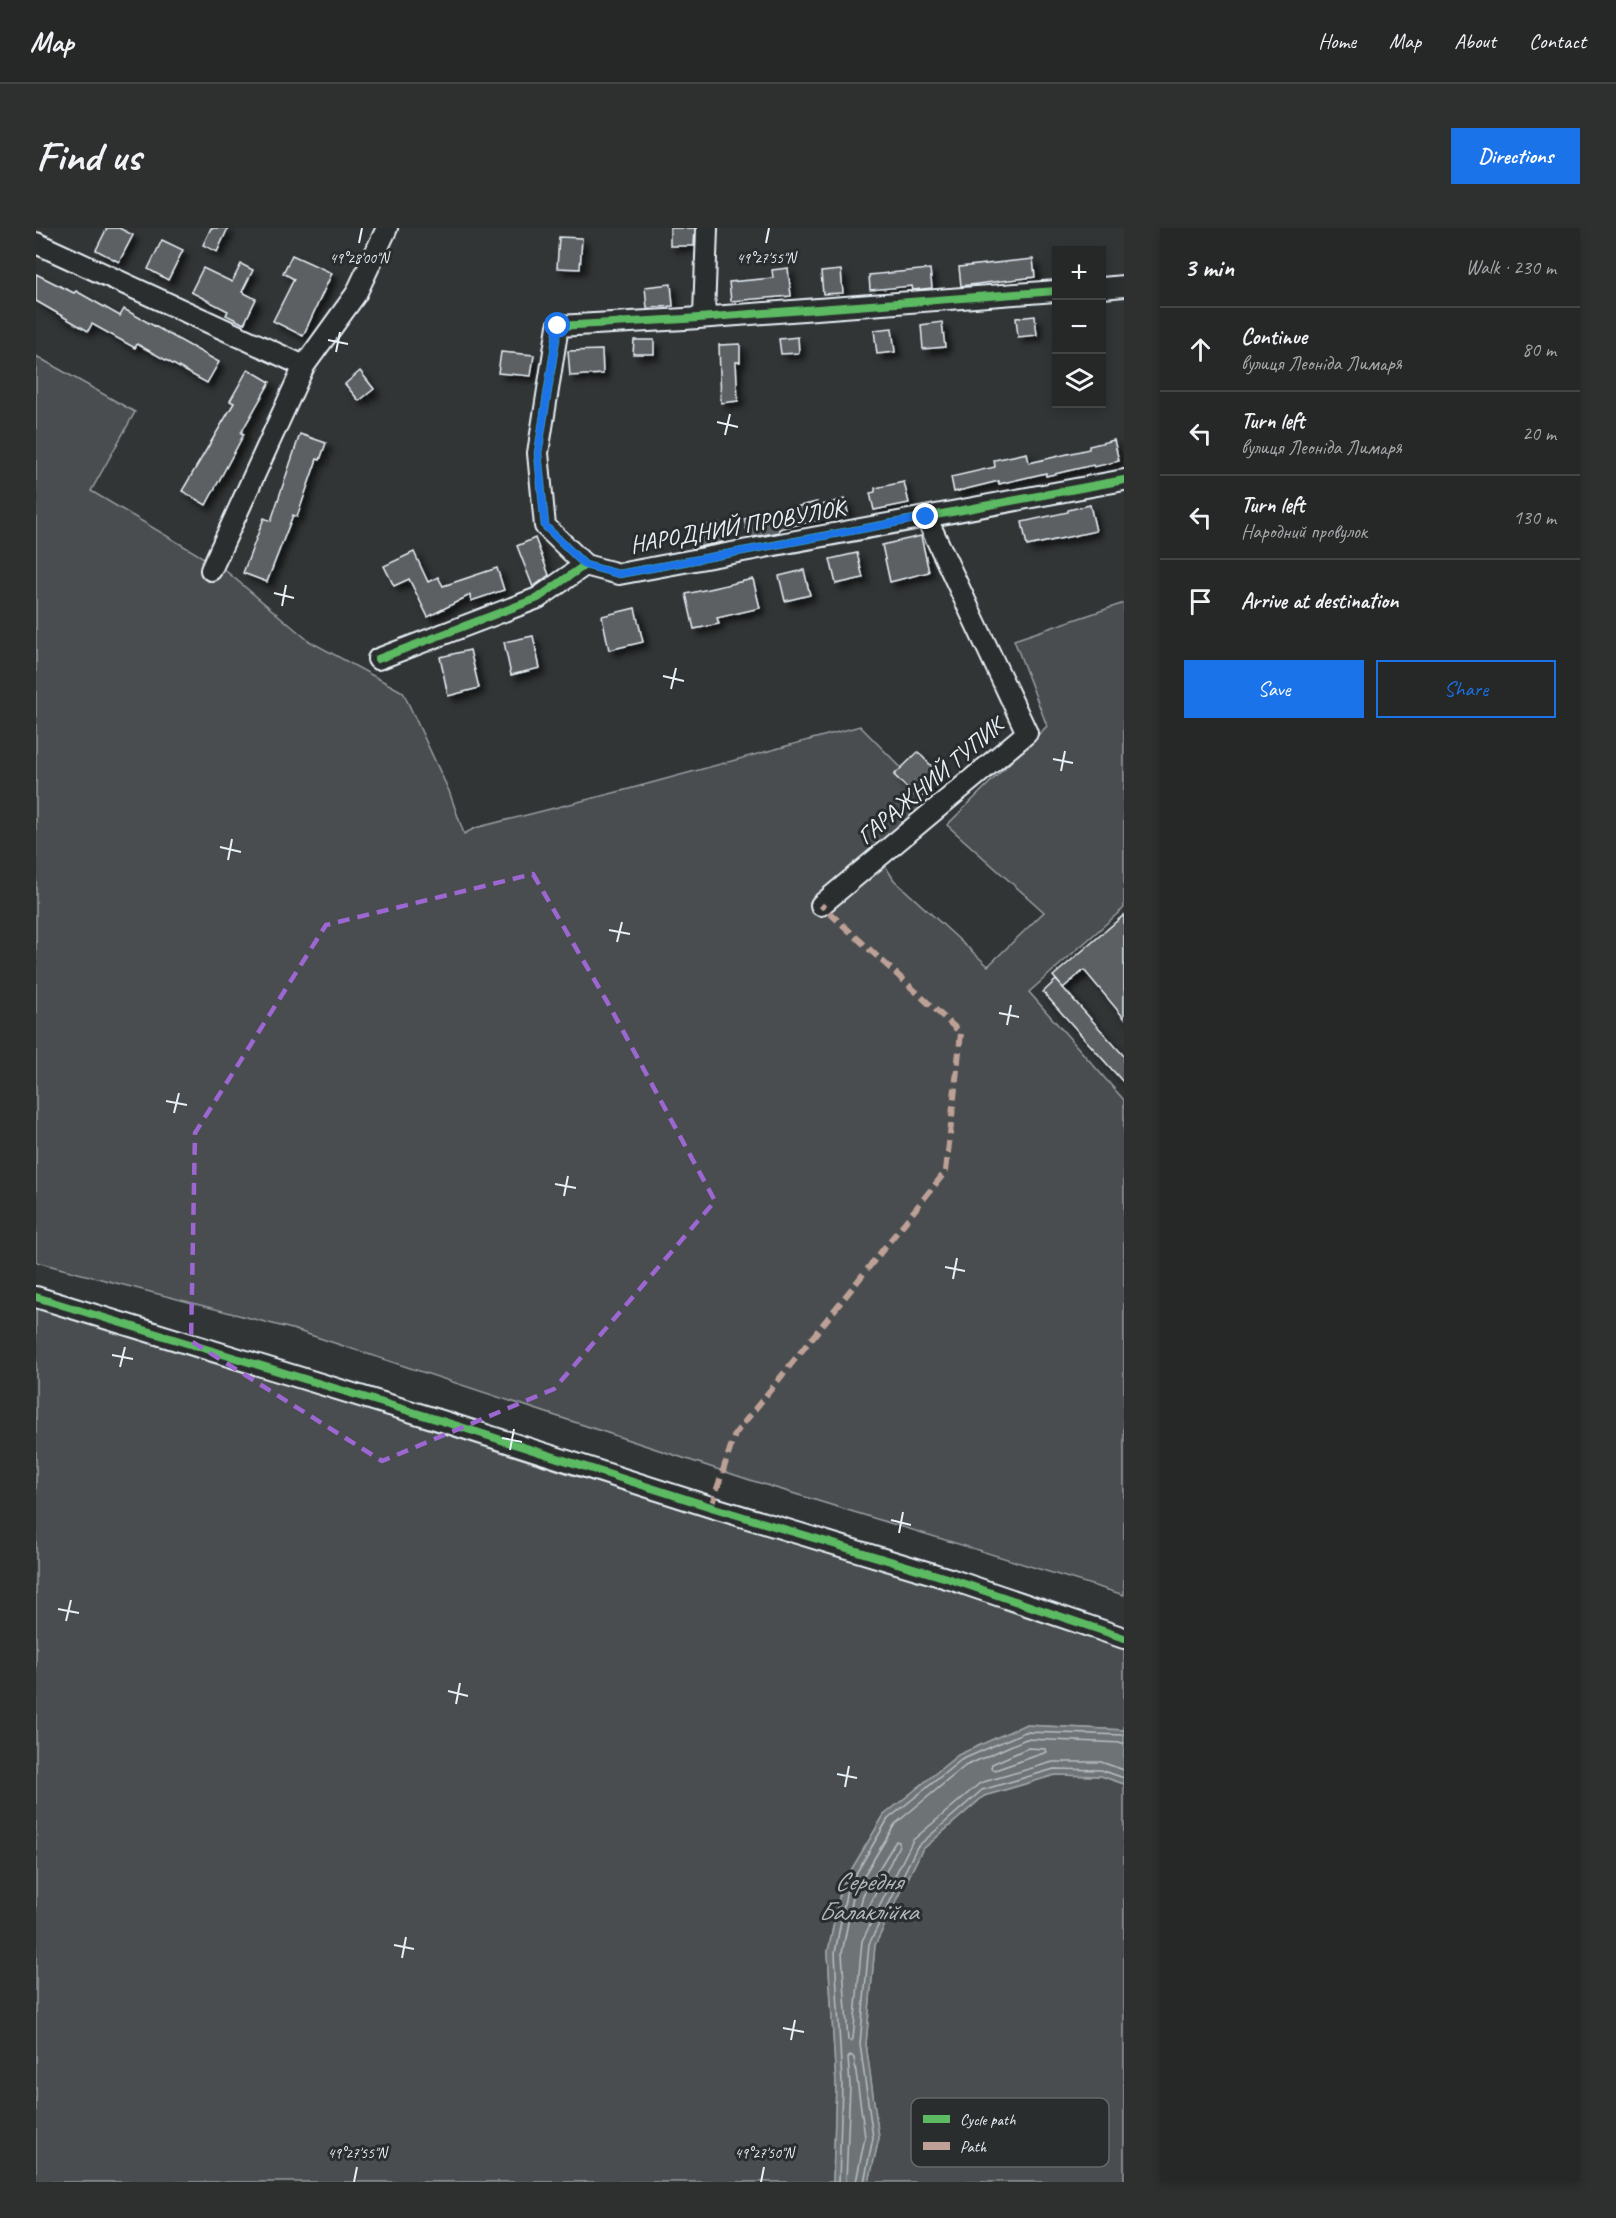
<!DOCTYPE html>
<html lang="en">
<head>
<meta charset="utf-8">
<style>
	:root { --surface:#262828; --page:#2e3030; --text:#f1f3f6; --muted:#a4a6a8; --line:#424445; --accent:#1a73e8 }
	body { margin:0; font-family:Caveat,sans-serif; background:var(--page); color:var(--text) }
	.controls { position:absolute; right:18px; top:18px; display:grid; overflow:hidden; border-radius:0px; box-shadow:0 3px 9px #0003 }
	.controls button { width:54px; height:54px; display:grid; place-items:center; padding:0; border:0; border-bottom:2px solid var(--line); background:var(--surface); color:var(--text); font:30px sans-serif }
	.stop { position:absolute; width:18px; height:18px; margin:-14px; border:4px solid #1a73e8; border-radius:50%; background:#fff }
	.stop.end { background:#1a73e8; border-color:#fff; box-shadow:0 2px 6px #0008 }
	.list { margin:0; padding:0; list-style:none }
	h2 { display:flex; justify-content:space-between; align-items:center; height:78px; margin:0; padding:0 24px; font-size:26px }
	h2 small { font-size:20px; font-weight:400; color:var(--muted) }
	.list li { display:grid; grid-template-columns:39px 1fr auto; gap:18px; align-items:center; box-sizing:border-box; height:84px; padding:0 24px; border-top:2px solid var(--line) }
	.list b { display:block; font-size:22px; white-space:nowrap }
	.list p { margin:0; font-size:20px; white-space:nowrap; color:var(--muted) }
	.list em { font-size:20px; font-style:normal; color:var(--muted) }
	.actions { display:flex; gap:12px; padding:18px 24px }
	.actions a { flex:1; padding:14px 0; border:2px solid var(--accent); border-radius:0px; text-align:center; font-size:21px; color:var(--accent) }
	.actions .main { background:var(--accent); color:#fff }
	.icon { flex:none; width:33px; height:33px; fill:none; stroke:currentColor; stroke-width:2; stroke-linecap:round; stroke-linejoin:round }
	.map { position:relative; flex:none; width:1088px; height:1954px; overflow:hidden; border-radius:0px }
	header { display:flex; align-items:center; gap:36px; box-sizing:border-box; height:84px; padding:0 30px; background:var(--surface); border-bottom:2px solid var(--line) }
	header strong { font-size:28px }
	nav { display:flex; gap:33px; margin-inline-start:auto; font-size:21px }
	.intro { display:flex; align-items:center; justify-content:space-between; box-sizing:border-box; height:144px; padding:0 36px }
	h1 { margin:0; font-size:42px }
	.button { padding:15px 27px; border-radius:0px; background:var(--accent); color:#fff; font-size:21px; font-weight:700 }
	main { display:flex; gap:36px; padding:0 36px }
	aside { flex:1; background:var(--surface); border-radius:0px; box-shadow:0 3px 9px #0003 }
	.map>svg:first-child { display:block }
	.green { fill:#494d4f; stroke:#989fa4; stroke-width:1.5 }
	.water { fill:#6e7376; stroke:#9fa5aa; stroke-width:1.5 }
	.lines { fill:none; stroke-linecap:round; stroke-linejoin:round }
	.shore { stroke:#b7bfc4; stroke-width:1.5 }
	.building { fill:#5c6063; stroke:#e8f1f8; stroke-width:1.5; filter:url(#shadow) }
	.street-casing { stroke:#e8f1f8; stroke-width:24 }
	.street { stroke:#2a2d2e; stroke-width:20 }
	.quiet { stroke:#bda197; stroke-width:6; stroke-dasharray:12 6; stroke-linecap:butt }
	.cycleway-casing { stroke:#2a2d2e; stroke-width:11 }
	.cycleway { stroke:#5cba63; stroke-width:8 }
	.route { stroke:#1a73e8; stroke-width:8 }
	.marked { fill:none; stroke:#9c67d0; stroke-width:4.5; stroke-dasharray:12 8; stroke-linejoin:round }
	.ticks { fill:none; stroke:#e8f1f8; stroke-width:2 }
	.labels { text-anchor:middle; dominant-baseline:central; stroke-width:6; stroke-linejoin:round; paint-order:stroke }
	.street-label { font-size:24px; fill:#e8f1f8; stroke:#2a2d2e }
	.water-label { font-size:26px; font-style:italic; fill:#b1b8be; stroke:#2a2d2e }
	.key { fill:#2a2d2e; stroke:#63686b; stroke-width:1.5 }
	.key-label { font-size:16px; fill:#e8f1f8 }
	.ticks-label { font-size:15px; text-anchor:middle; fill:#e8f1f8; stroke:#2a2d2e; stroke-width:6; stroke-linejoin:round; paint-order:stroke }
</style>
</head>
<body>
<header>
<strong>Map</strong>
<nav><a>Home</a><a>Map</a><a>About</a><a>Contact</a></nav>
</header>
<div class="intro"><h1>Find us</h1><a class="button">Directions</a></div>
<main>
<div class="map">
<svg width="1088" height="1954" viewBox="0 0 1088 1954">
	<defs>
		<filter id="shadow"><feDropShadow dx="5.5" dy="5.5" stdDeviation="3" flood-color="#0009"/></filter>
	</defs>
	<rect width="100%" height="100%" fill="#323536"/>
	<filter id="ink" filterUnits="userSpaceOnUse"><feTurbulence type="fractalNoise" baseFrequency=".0167" numOctaves="2"/><feDisplacementMap in="SourceGraphic" scale="12" xChannelSelector="R" yChannelSelector="G"/><feConvolveMatrix kernelMatrix="1 2 1 2 8 2 1 2 1" color-interpolation-filters="sRGB"/></filter>
	<g filter="url(#ink)">
		<g class="green">
			<polygon points="0,128 99,184 55,263 190,343 273,413 367,464 413,563 428,606 439,600 593,561 824,498 900,575 841,625 858,652 952,738 1008,684 911,597 1011,498 978,412 1088,375 1088,680 993,764 1088,872 1088,1367 717,1253 256,1101 0,1034"/>
			<polygon points="0,1077 65,1095 533,1246 792,1320 1088,1414 1088,1502 988,1497 848,1587 805,1659 792,1724 800,1856 797,1954 0,1954"/>
			<polygon points="1019,1547 1065,1548 1088,1556 1088,1954 833,1954 843,1910 830,1816 839,1717 886,1622 948,1568"/>
		</g>
		<polygon class="water" points="988,1497 1088,1502 1088,1556 1065,1548 1019,1547 948,1568 886,1622 839,1717 830,1816 843,1910 833,1954 797,1954 800,1856 792,1724 805,1659 848,1587 922,1527"/>
		<g class="lines">
			<g class="shore">
				<polyline points="1088,1515 990,1511 929,1538 859,1596 818,1664 806,1725 812,1812 815,1813 817,1811 826,1713 877,1612 944,1555 1017,1534 1065,1534 1088,1542"/>
				<polygon points="992,1520 1009,1521 1011,1524 959,1542 955,1540 956,1536"/>
				<polygon points="860,1613 863,1614 863,1617 829,1687 825,1688 823,1685 827,1667"/>
				<polyline points="803,1954 806,1856 799,1725 811,1661 852,1591 925,1532 989,1504 1088,1507"/>
				<polyline points="810,1954 814,1857 812,1830 815,1827 818,1830 829,1909 820,1954"/>
				<polyline points="828,1954 837,1910 824,1816 833,1716 881,1619 946,1562 1018,1541 1065,1542 1088,1550"/>
			</g>
		</g>
		<g class="building">
			<polygon points="71,0 83,0 97,7 83,34 60,22"/>
			<polygon points="175,0 192,0 181,24 167,17"/>
			<polygon points="634,0 659,0 658,18 634,18"/>
			<polygon points="523,9 546,10 544,41 521,40"/>
			<polygon points="126,12 147,22 132,52 112,41"/>
			<polygon points="256,27 296,45 267,108 237,93 258,51 247,45"/>
			<polygon points="997,31 999,49 925,58 923,39"/>
			<polygon points="205,36 217,42 206,64 220,71 208,96 190,87 192,83 155,64 167,40 196,54"/>
			<polygon points="752,40 755,68 695,73 693,54 737,50 736,42"/>
			<polygon points="894,41 896,60 877,62 876,58 834,62 833,47"/>
			<polygon points="805,42 807,65 787,66 785,44"/>
			<polygon points="0,46 38,65 40,63 84,88 88,81 183,134 171,155 101,116 99,120 56,96 52,103 0,73"/>
			<polygon points="635,56 637,78 611,80 609,59"/>
			<polygon points="999,88 1001,107 982,109 980,90"/>
			<polygon points="906,94 909,119 887,121 885,97"/>
			<polygon points="856,100 859,124 841,126 838,102"/>
			<polygon points="762,109 763,125 745,126 743,111"/>
			<polygon points="598,112 618,112 618,126 597,126"/>
			<polygon points="704,116 704,134 700,134 702,173 685,175 683,117"/>
			<polygon points="566,122 567,146 534,148 532,123"/>
			<polygon points="465,124 498,127 495,148 462,145"/>
			<polygon points="212,141 234,154 205,205 208,206 170,277 146,263 198,175 194,173"/>
			<polygon points="324,143 338,161 323,173 309,156"/>
			<polygon points="264,206 290,215 284,232 281,231 261,289 257,287 231,354 207,345 228,290 235,293"/>
			<polygon points="1078,212 1083,233 1058,239 1057,237 1010,248 1010,245 963,256 963,253 918,264 915,249 959,239 958,232 991,225 993,235 1053,221 1053,218"/>
			<polygon points="868,254 873,275 838,282 834,265 839,264 839,260"/>
			<polygon points="809,271 812,285 743,301 743,304 713,310 708,291 781,274 782,278"/>
			<polygon points="1054,277 1060,303 991,318 986,294 1032,284 1032,282"/>
			<polygon points="683,295 687,314 662,319 658,300"/>
			<polygon points="885,308 893,344 854,354 846,317"/>
			<polygon points="499,310 513,347 497,359 481,318"/>
			<polygon points="378,324 392,354 402,349 407,358 461,340 468,362 435,373 434,367 392,389 373,351 358,358 348,338"/>
			<polygon points="821,325 827,350 800,356 794,331"/>
			<polygon points="768,342 774,367 749,373 743,348"/>
			<polygon points="717,351 724,380 681,390 683,396 658,401 650,366"/>
			<polygon points="599,380 607,414 573,422 566,388"/>
			<polygon points="497,408 504,440 475,447 468,414"/>
			<polygon points="434,422 443,460 412,468 404,429"/>
			<polygon points="882,524 906,549 883,572 858,547"/>
			<polygon points="1088,687 1088,790 1048,742 1027,760 1017,748"/>
			<polygon points="1020,752 1088,828 1088,855 1007,764"/>
		</g>
		<g class="lines">
			<defs>
				<g id="street">
					<polyline points="0,15 268,138"/>
					<polyline points="1066,60 1088,58"/>
					<polyline points="668,88 671,0"/>
					<polyline points="549,337 509,298 502,225 522,98 649,91 1020,63"/>
					<polyline points="175,342 268,138 320,66 351,0"/>
					<polyline points="342,431 502,370 549,337 583,346 1088,252"/>
					<polyline points="785,677 991,505 890,289"/>
					<polyline points="0,1069 406,1193 675,1279 914,1351 1088,1410"/>
				</g>
			</defs>
			<use href="#street" class="street-casing"/>
			<use href="#street" class="street"/>
			<polyline class="quiet" points="675,1279 699,1206 910,943 925,805 785,677"/>
			<defs>
				<g id="cycleway">
					<polyline points="549,337 509,298 502,225 522,98 649,91 1020,63"/>
					<polyline points="342,431 502,370 549,337 583,346 1088,252"/>
					<polyline points="0,1069 406,1193 675,1279 914,1351 1088,1410"/>
				</g>
			</defs>
			<use href="#cycleway" class="cycleway-casing"/>
			<use href="#cycleway" class="cycleway"/>
		</g>
	</g>
	<g class="lines" filter="url(#ink)">
		<polyline class="route" points="522,98 502,225 509,298 549,337 583,346 890,289"/>
	</g>
	<path class="marked" d="M497,646L573,777L679,973L518,1161L346,1233L155,1113L159,905L290,697Z"/>
	<path class="ticks" d="M323,15L326,0M730,15L733,0M292,112L312,116M300,124L304,104M681,194L702,199M689,207L694,186M238,365L258,370M246,378L250,357M627,448L648,453M635,461L640,440M1017,531L1037,535M1025,543L1029,523M184,619L205,624M192,632L196,611M573,702L594,706M581,714L586,694M963,785L983,789M971,797L975,777M130,873L151,877M138,885L143,865M519,956L540,960M528,968L532,948M909,1039L929,1043M917,1051L921,1030M76,1127L97,1131M84,1139L89,1119M466,1210L486,1214M474,1222L478,1201M855,1292L875,1297M863,1305L867,1284M22,1381L43,1385M30,1393L35,1372M412,1463L432,1468M420,1476L424,1455M801,1546L821,1550M809,1559L813,1538M358,1717L378,1721M366,1730L370,1709M747,1800L768,1804M755,1812L759,1792M318,1954L321,1939M725,1954L728,1939"/>
	<g class="labels">
		<g class="street-label">
			<text transform="translate(701 298) rotate(-10)">НАРОДНИЙ ПРОВУЛОК</text>
			<text transform="translate(894 553) rotate(-40)">ГАРАЖНИЙ ТУПИК</text>
		</g>
		<g class="water-label">
			<text x="832" y="1653">Середня<tspan x="832" dy="30">Балаклійка</tspan></text>
		</g>
	</g>
	<rect x="875" y="1870" width="198" height="69" rx="9" class="key"/>
	<rect x="887" y="1887" width="27" height="8" fill="#5cba63"/>
	<rect x="887" y="1914" width="27" height="8" fill="#bda197"/>
	<g class="key-label">
		<text x="924" y="1897">Cycle path</text>
		<text x="924" y="1924">Path</text>
	</g>
	<g class="ticks-label">
		<text x="323" y="35">49°28'00"N</text>
		<text x="730" y="35">49°27'55"N</text>
		<text x="321" y="1930">49°27'55"N</text>
		<text x="728" y="1930">49°27'50"N</text>
	</g>
</svg>
<div class="controls">
<button>+</button>
<button>−</button>
<button><svg class="icon" aria-label="layers" viewBox="0 0 24 24"><path d="M12 4l9 5-9 5-9-5zM3 14l9 5 9-5"/></svg></button>
</div>
<div class="stop" style="left:522px;top:98px"></div>
<div class="stop end" style="left:890px;top:289px"></div>
</div>
<aside>
<h2>3 min<small>Walk · 230 m</small></h2>
<ul class="list">
<li><svg class="icon" aria-label="ahead" viewBox="0 0 24 24"><path d="M12 20V5M6 11l6-6 6 6"/></svg><div><b>Continue</b><p>вулиця Леоніда Лимаря</p></div><em>80 m</em></li>
<li><svg class="icon" aria-label="left" viewBox="0 0 24 24"><path d="M17 20v-9H6M10 6l-5 5 5 5"/></svg><div><b>Turn left</b><p>вулиця Леоніда Лимаря</p></div><em>20 m</em></li>
<li><svg class="icon" aria-label="left" viewBox="0 0 24 24"><path d="M17 20v-9H6M10 6l-5 5 5 5"/></svg><div><b>Turn left</b><p>Народний провулок</p></div><em>130 m</em></li>
<li><svg class="icon" aria-label="arrive" viewBox="0 0 24 24"><path d="M6 21V4h12l-3 4 3 4H6"/></svg><div><b>Arrive at destination</b></div></li>
</ul>
<div class="actions"><a class="main">Save</a><a>Share</a></div>
</aside>
</main>
</body>
</html>
